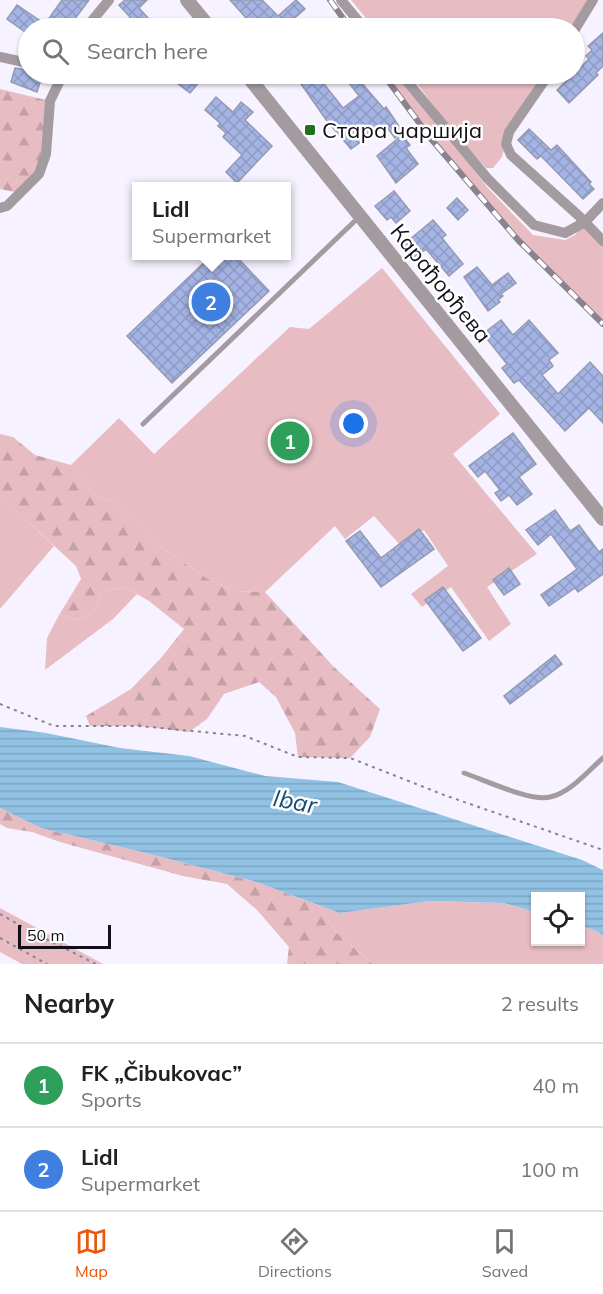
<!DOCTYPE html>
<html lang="en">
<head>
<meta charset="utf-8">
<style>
	:root { --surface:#fff; --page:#f6f6f6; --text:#202124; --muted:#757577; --line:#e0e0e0; --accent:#ea580c }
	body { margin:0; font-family:Mulish,sans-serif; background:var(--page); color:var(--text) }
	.controls { position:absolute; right:18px; bottom:18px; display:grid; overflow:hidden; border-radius:0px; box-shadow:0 2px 4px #0004 }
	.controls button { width:54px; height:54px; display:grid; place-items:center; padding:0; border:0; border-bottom:2px solid var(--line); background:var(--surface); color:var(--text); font:30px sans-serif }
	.scale { position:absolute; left:18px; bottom:15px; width:93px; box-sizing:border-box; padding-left:6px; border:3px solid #110e15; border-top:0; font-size:16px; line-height:21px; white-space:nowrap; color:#110e15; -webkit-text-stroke:4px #fff; paint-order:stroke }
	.you { position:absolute; left:354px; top:424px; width:21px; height:21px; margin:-15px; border:4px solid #fff; border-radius:50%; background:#1a73e8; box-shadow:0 0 0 9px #1a73e833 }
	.badge { display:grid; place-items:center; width:39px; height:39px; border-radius:50%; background:var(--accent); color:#fff; font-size:20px; font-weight:700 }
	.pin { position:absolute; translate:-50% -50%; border:3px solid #fff; box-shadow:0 2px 6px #0006 }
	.popup { position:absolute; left:132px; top:182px; width:159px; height:78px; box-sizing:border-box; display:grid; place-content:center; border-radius:0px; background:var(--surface); filter:drop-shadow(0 2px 4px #0005); font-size:20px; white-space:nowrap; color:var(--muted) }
	.popup b { font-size:22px; color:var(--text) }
	.popup::after { content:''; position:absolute; left:50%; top:100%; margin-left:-12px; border:12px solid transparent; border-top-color:var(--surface) }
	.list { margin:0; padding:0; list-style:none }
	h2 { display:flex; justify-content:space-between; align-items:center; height:78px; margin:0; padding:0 24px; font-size:26px }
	h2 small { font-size:20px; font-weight:400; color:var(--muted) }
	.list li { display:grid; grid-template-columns:39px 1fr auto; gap:18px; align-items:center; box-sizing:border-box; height:84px; padding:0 24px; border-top:2px solid var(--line) }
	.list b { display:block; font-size:22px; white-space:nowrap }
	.list p { margin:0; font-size:20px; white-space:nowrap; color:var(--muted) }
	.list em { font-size:20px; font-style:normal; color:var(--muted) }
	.icon { flex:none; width:33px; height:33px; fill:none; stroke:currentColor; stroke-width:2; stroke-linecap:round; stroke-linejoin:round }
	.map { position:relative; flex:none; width:603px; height:964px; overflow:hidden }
	.search { position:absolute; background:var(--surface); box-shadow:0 2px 4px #0004; left:18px; right:18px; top:18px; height:66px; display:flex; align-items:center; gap:15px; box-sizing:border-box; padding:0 21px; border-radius:33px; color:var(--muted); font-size:22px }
	.sheet { height:246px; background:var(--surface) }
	nav { display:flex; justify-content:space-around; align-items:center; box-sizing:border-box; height:84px; border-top:2px solid var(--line); background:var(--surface); font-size:16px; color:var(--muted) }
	nav a { display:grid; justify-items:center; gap:3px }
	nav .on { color:var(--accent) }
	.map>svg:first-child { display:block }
	.green { fill:#e7bcc3 }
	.forest { fill:url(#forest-firs) }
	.water { fill:url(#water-rules) }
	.building { fill:url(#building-cross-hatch); stroke:#959baf; stroke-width:1.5 }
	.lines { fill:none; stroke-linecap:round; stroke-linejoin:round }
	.path { stroke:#87838d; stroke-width:2; stroke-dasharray:3 4.5; stroke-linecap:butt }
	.service { stroke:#a49ba1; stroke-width:5 }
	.minor { stroke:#a49ba1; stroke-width:10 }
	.tertiary { stroke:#a49ba1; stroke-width:14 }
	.rail-casing { stroke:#88838e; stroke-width:6 }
	.rail { stroke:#fff; stroke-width:4; stroke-dasharray:11; stroke-linecap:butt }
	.poi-dot { fill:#1c721c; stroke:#fff; stroke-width:2 }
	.labels { text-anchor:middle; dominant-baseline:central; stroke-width:5; stroke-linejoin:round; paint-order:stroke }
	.poi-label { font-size:22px; fill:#110e15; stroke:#fff; text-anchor:start }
	.street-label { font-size:22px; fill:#110e15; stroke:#fff }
	.water-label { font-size:24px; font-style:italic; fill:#175071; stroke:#fff }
</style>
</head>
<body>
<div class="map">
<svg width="603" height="964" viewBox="0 0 603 964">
	<defs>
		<pattern id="forest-firs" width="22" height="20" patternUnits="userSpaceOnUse" patternTransform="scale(1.5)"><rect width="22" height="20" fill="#e7bcc3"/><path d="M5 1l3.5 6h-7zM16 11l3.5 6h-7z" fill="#c5a0a7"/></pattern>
		<pattern id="water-rules" width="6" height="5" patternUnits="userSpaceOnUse" patternTransform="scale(1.5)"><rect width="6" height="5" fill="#91c2e4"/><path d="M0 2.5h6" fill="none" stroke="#7ca6c3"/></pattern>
		<pattern id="building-cross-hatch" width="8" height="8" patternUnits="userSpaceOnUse" patternTransform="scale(1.5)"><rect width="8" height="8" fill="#a5b4e4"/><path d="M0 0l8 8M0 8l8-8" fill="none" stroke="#8d9ac3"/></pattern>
	</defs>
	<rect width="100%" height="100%" fill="#f7f2ff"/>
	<g class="green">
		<polygon points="351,0 593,0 574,28 374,28"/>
		<polygon points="384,74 399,74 487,187 533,235 565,240 575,235 585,222 603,241 603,324 518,240 431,139"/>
		<polygon points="410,74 546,74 509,132 502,157 493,168 486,168 449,126"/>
		<polygon points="382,268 500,414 453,454 537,554 487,587 511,624 489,641 451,587 422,607 411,594 448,566 424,530 400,545 374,516 345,539 335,526 265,592 235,591 208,579 155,543 140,525 110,500 97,497 71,465 119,418 154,454 290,327 309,329"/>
		<polygon points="0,493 12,507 54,546 0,609"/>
		<polygon points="125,587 137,594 113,619 45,670 47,638 59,615 78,620 95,611 102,592"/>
		<polygon points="428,901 504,903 535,912 536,942 580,942 581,926 594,930 603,935 603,964 373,964 337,933 318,905 340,913"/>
		<polygon points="0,908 103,964 22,964 0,952"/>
	</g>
	<g class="forest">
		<polygon points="0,89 50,101 39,174 19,193 0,189"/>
		<polygon points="0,434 13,437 35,455 71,465 97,497 110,500 140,525 155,543 208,579 235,591 265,592 334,667 380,709 370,737 350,758 298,757 295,733 276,697 259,682 224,694 207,719 189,732 139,726 90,726 86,716 131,689 161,658 184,629 149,601 125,587 102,592 95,611 78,620 59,615 81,579 76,566 12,507 0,493"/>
		<polygon points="0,808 41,828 150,854 253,881 318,905 337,933 373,964 287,964 289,947 257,910 227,884 183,876 60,842 32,832 7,828 0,824"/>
	</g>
	<polygon class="water" points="0,727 46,733 120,748 189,756 265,776 338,782 582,860 603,870 603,935 594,930 581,926 580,896 536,896 535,912 504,903 429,901 340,913 253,881 150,854 41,828 0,808"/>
	<g class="building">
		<polygon points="62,0 89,0 68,28 28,28 28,34 7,19 17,5 45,24"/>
		<polygon points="125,0 147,0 139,8 157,28 140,28 119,5"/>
		<polygon points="230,0 262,0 278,16 296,0 305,9 283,28 255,28"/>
		<polygon points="603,33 603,66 596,73 598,75 569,103 557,90 589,59 586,56 592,50 588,46"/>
		<polygon points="15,68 28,70 28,74 42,76 37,92 11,82"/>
		<polygon points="165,74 206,74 190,93"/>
		<polygon points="294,74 316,74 343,108 359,96 346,79 354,74 384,109 386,107 403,132 395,138 385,125 351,149 327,121"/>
		<polygon points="216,97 233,112 241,102 253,112 245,120 272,146 237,183 226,172 242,155 223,137 226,133 218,126 220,123 205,110"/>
		<polygon points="529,129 551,150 557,145 591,182 589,184 594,189 583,199 541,156 537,159 518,140"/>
		<polygon points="402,135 410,145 406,148 418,164 396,183 377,156"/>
		<polygon points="394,191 410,211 396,223 391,217 387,220 375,206"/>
		<polygon points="457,198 468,210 458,220 447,208"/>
		<polygon points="433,220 446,235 442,238 463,264 449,276 426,249 414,259 403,245"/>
		<polygon points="212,255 235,255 269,291 172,383 127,336"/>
		<polygon points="477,267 492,285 508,273 516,283 501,294 503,296 498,300 500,302 488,311 464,277"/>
		<polygon points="501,320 513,335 529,320 558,353 549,360 553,366 542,375 558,394 590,362 603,376 603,423 589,408 565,431 519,380 514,383 502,368 507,364 483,334"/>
		<polygon points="513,433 536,464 519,477 532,494 517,505 509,495 501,501 495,493 500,490 485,471 478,477 469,466"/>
		<polygon points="555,510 570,531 579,525 599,552 603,549 603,574 578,592 575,588 549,606 541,595 577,569 551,534 538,545 526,530"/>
		<polygon points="419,529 434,549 381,587 346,541 360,531 381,558"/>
		<polygon points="509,568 520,584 504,595 493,580"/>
		<polygon points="443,587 481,638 463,651 425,600"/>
		<polygon points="555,655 562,664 510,704 504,696"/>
	</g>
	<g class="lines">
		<g class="path">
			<polyline points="0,704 54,726 139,726 245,736 298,757 350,758 444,795 603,850"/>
			<polyline points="0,914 28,930 96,964"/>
			<polyline points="0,938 47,964"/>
		</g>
		<g class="service">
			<polyline points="143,424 359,217"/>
			<path d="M464,773C485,780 531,802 550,797C570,793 588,771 603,758"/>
		</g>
		<g class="minor">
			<polyline points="341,0 364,28"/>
			<polyline points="86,28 109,0"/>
			<polyline points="574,31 593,0"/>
			<polyline points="0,57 28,63"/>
			<polyline points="401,74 487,178 534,225 565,233 585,222 603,203"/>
			<polyline points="549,74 509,132 506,144 511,155 579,216 603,241"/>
			<polyline points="0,208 7,206 39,174 46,154 50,101 63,74"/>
		</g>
		<g class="tertiary">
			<polyline points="187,0 210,28"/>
			<polyline points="246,74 603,519"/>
		</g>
		<defs>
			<g id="rail">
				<polyline points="330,0 350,28"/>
				<polyline points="383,74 431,139 518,240 603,324"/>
			</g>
		</defs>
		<use href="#rail" class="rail-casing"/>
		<use href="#rail" class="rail"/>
	</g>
	<rect class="poi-dot" x="304" y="124" width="12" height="12" rx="3"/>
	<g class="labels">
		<g class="poi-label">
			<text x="322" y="130">Стара чаршија</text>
		</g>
		<g class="street-label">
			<text transform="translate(441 283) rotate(51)">Карађорђева</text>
		</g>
		<g class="water-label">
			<text transform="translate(295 801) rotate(11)">Ibar</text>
		</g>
	</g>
</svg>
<div class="controls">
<button><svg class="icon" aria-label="locate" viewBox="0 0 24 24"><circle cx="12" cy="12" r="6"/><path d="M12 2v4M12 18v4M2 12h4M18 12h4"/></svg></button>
</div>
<div class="scale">50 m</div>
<div class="you"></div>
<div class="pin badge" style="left:290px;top:441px;background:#2e9e5b">1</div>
<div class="pin badge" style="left:211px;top:302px;background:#3f7fe0">2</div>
<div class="popup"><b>Lidl</b>Supermarket</div>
<div class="search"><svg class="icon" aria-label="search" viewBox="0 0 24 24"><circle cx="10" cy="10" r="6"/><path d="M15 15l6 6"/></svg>Search here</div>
</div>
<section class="sheet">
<h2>Nearby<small>2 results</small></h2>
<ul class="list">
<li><span class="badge" style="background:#2e9e5b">1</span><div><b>FK „Čibukovac”</b><p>Sports</p></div><em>40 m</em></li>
<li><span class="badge" style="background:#3f7fe0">2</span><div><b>Lidl</b><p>Supermarket</p></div><em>100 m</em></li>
</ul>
</section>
<nav>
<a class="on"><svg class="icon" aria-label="map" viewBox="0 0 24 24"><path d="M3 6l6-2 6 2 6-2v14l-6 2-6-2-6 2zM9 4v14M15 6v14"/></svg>Map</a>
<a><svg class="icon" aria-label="directions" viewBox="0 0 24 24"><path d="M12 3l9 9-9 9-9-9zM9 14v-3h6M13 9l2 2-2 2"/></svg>Directions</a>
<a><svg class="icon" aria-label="saved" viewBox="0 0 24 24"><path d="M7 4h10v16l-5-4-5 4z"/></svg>Saved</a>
</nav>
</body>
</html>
